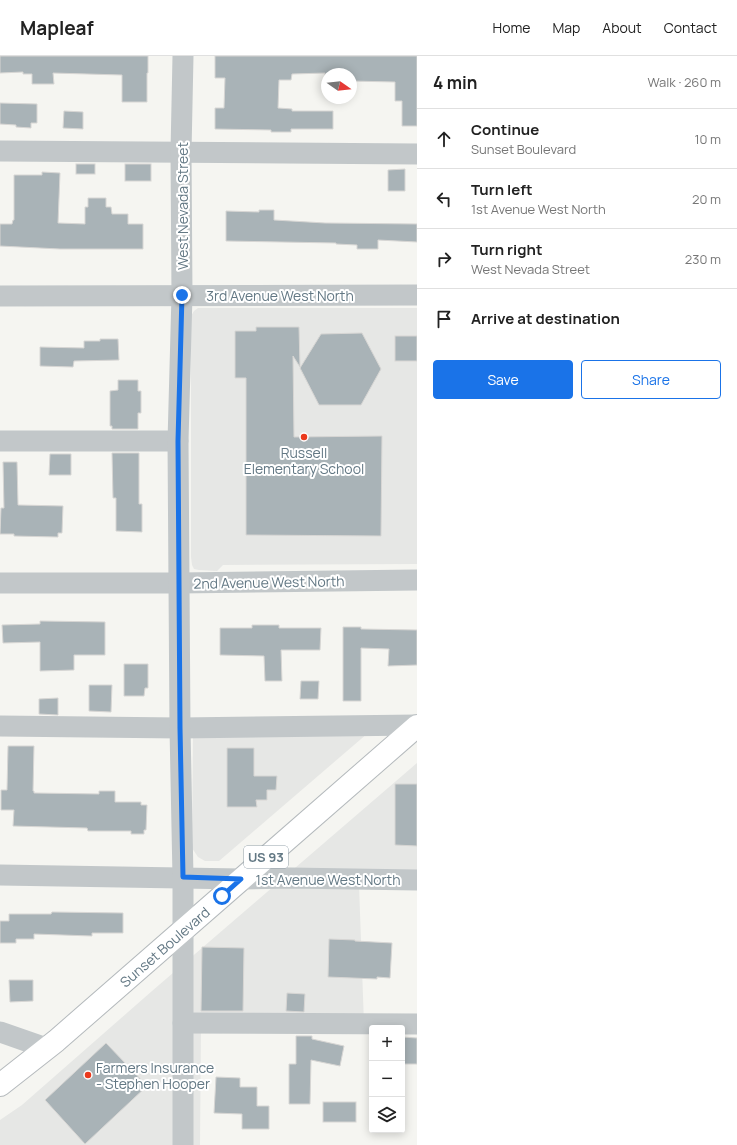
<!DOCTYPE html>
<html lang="en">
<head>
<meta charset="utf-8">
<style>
	:root { --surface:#fff; --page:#f6f6f6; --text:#222; --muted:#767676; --line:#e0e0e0; --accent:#1a73e8 }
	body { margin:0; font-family:Manrope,sans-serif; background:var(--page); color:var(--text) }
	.controls { position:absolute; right:12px; bottom:12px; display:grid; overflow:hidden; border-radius:4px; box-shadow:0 2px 10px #0003 }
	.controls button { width:36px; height:36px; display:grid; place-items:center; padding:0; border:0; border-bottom:1px solid var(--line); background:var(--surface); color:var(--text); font:20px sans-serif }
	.compass { position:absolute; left:321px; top:12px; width:36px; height:36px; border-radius:50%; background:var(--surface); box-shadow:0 2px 10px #0003; rotate:104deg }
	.stop { position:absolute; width:12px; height:12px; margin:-9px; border:3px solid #1a73e8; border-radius:50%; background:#fff }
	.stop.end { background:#1a73e8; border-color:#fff; box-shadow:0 1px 4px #0008 }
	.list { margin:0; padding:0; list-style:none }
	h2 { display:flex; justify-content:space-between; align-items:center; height:52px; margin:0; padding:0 16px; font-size:17px }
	h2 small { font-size:13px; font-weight:400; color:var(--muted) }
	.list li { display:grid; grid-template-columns:26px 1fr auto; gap:12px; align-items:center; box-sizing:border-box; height:60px; padding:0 16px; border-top:1px solid var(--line) }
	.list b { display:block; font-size:15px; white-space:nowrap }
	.list p { margin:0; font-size:13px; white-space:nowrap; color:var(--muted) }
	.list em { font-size:13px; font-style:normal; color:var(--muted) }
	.actions { display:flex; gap:8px; padding:12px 16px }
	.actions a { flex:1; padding:9px 0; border:1px solid var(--accent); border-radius:4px; text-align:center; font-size:14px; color:var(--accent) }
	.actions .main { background:var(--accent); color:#fff }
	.icon { flex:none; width:22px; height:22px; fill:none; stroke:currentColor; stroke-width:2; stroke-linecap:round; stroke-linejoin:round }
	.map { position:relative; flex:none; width:417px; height:1089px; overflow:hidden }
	header { display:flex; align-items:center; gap:24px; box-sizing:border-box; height:56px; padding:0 20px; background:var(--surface); border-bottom:1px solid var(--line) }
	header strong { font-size:19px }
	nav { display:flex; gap:22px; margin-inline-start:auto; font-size:14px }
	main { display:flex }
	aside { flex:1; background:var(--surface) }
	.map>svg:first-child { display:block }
	.built { fill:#e6e7e5 }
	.building { fill:#a9b3b7; stroke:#d7d6d4 }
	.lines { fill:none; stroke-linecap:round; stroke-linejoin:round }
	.major-casing { stroke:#b5babd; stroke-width:24 }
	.minor { stroke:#c2c7c9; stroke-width:21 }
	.major { stroke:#fff; stroke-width:22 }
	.route { stroke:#1a73e8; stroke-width:5 }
	.poi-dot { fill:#eb391c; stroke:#fff; stroke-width:1.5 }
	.labels { text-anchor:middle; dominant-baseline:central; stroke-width:4; stroke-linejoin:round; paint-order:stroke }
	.shield { fill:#fff; stroke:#92a0a9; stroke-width:1 }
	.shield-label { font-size:13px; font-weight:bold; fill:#637884 }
	.street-label { font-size:14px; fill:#637884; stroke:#fff }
	.poi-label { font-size:14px; fill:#637884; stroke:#fff }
</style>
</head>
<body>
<header>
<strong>Mapleaf</strong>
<nav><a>Home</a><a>Map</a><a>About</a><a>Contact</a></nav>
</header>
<main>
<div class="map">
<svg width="417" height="1089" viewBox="0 0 417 1089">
	<rect width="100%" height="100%" fill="#f5f5f1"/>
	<g class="built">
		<polygon points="198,252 417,252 417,508 223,509 217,515 199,514 194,513 192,509 191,501 191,260 194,255"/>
		<polygon points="193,676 368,677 219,805 205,805 198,801 192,792"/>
		<polygon points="417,707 417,827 359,829 364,968 201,967 200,1089 0,1089 0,1064 22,1049 152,935"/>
	</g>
	<g class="building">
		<polygon points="0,0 148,0 148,17 147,17 147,46 122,46 122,19 53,17 54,28 32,28 32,18 23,18 23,16 0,17"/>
		<polygon points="215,0 417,0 417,70 402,70 402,45 395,45 395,26 351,25 351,18 327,18 327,23 325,23 325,17 292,18 291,24 279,24 278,52 292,53 292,55 333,55 333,73 291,73 291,76 271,76 271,74 215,73 215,52 224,52 225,22 215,22"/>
		<polygon points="0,47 37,48 37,67 31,67 31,72 16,71 16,69 0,68"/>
		<polygon points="64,55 83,56 83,73 63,72"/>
		<rect x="76" y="108" width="19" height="10"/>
		<rect x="125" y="108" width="26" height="17"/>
		<polygon points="405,113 405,135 388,135 388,114"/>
		<polygon points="42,116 60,117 58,167 85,168 85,151 88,151 88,142 106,142 106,151 111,151 112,158 128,158 128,168 143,168 143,193 60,193 0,190 0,168 12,168 13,164 14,164 14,119 42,119"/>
		<polygon points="259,154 274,154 274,164 325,167 417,168 417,186 378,184 378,193 357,193 357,189 336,188 336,187 226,185 226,155 259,156"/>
		<polygon points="256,271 299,271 300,311 293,300 294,381 382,380 381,480 246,479 246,322 235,322 235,275 256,275"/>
		<polygon points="362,277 381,313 361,349 319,349 300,312 321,278"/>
		<rect x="395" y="280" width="22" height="25"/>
		<polygon points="100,283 118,283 119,304 74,305 73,311 40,310 40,291 84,292 84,285 100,285"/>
		<polygon points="118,324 138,324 138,335 141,335 141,357 138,357 138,373 112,373 112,370 110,370 110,335 118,334"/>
		<polygon points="112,397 139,397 139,448 142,448 142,476 116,475 116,442 113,442"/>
		<polygon points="50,398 71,398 71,419 49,419"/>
		<polygon points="3,406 17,406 18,449 63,450 62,477 58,477 58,481 14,480 14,478 0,478 1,452 4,452"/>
		<polygon points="40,565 105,566 105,599 74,599 74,614 40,615 40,586 3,587 2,569 40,568"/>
		<polygon points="252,569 279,569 279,572 321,572 320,594 281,594 282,625 265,625 264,600 220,599 220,572 252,572"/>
		<polygon points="343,571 361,571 361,573 417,574 417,609 388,610 389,593 361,592 361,645 343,645"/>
		<polygon points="124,608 148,608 148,632 145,632 144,640 124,640"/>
		<polygon points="301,625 319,625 318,643 300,643"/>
		<polygon points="89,629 112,629 111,656 89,655"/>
		<polygon points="58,642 58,659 39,658 39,643"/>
		<polygon points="8,690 34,690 33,735 34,735 34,737 99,738 99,735 115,735 115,746 141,746 141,749 147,749 146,774 144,774 144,778 131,778 131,775 88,775 87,772 13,770 14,754 1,754 1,734 7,734"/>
		<polygon points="227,692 254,692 254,720 277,720 276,734 267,734 267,744 256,744 257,751 227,751"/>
		<polygon points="395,728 417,728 417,790 395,789"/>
		<polygon points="52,856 123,857 123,877 92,877 92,880 34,878 34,883 16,883 16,887 0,887 0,865 9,865 9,858 51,858"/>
		<polygon points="329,883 355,884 355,885 392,887 390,922 377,921 377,923 328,921"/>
		<polygon points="202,891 244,892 243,955 201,955"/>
		<polygon points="9,924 33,924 33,945 10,946"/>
		<polygon points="287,937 305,938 304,956 286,955"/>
		<polygon points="296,980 312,980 312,983 344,990 340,1010 311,1004 310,1048 289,1048 289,1008 296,1008"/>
		<polygon points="402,981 417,982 417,1008 402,1008"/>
		<polygon points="106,987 147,1030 85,1088 45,1044"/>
		<polygon points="216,1021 240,1022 240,1031 257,1031 257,1050 269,1050 269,1073 242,1073 242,1058 214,1057"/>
		<rect x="323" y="1046" width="33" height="20"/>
	</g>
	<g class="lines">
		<defs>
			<g id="major">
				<path id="s1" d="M0,1029L56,985L417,670"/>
			</g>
		</defs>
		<use href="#major" class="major-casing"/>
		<g class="minor">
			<polyline points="0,95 417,98"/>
			<polyline points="0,240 417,239"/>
			<polyline points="0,385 178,385"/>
			<polyline points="0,527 179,527 417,524"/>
			<polyline points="0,670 180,672 417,669"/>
			<polyline points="0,819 241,823 290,822 417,824"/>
			<polyline points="183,967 417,968"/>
			<polyline points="0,976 46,992"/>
			<polyline points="183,1089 183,821 180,672 178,385 182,239 181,96 183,0"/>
		</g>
		<use href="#major" class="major"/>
	</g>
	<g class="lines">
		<polyline class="route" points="182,239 178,385 180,672 183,821 241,823 222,840"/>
	</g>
	<g class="poi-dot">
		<circle cx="304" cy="381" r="4"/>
		<circle cx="88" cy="1019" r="4"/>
	</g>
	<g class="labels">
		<rect class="shield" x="244" y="790" width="44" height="22" rx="3"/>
		<g class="shield-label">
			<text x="266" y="801">US 93</text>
		</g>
		<g class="street-label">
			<text transform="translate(182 150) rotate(-90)">West Nevada Street</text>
			<text x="280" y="239">3rd Avenue West North</text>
			<text transform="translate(269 526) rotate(-1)">2nd Avenue West North</text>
			<text x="328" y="823">1st Avenue West North</text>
			<text stroke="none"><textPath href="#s1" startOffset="215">Sunset Boulevard</textPath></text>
		</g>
		<g class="poi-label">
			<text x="304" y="396">Russell<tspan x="304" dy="16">Elementary School</tspan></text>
			<text x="96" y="1011" text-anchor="start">Farmers Insurance<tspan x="96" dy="16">- Stephen Hooper</tspan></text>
		</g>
	</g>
</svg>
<div class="controls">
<button>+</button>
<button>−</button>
<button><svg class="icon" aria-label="layers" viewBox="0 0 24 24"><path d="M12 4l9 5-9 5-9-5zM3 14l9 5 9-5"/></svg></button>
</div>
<svg class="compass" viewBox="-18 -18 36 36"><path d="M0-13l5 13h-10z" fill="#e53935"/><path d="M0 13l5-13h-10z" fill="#767676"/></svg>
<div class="stop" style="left:222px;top:840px"></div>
<div class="stop end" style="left:182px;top:239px"></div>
</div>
<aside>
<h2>4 min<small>Walk · 260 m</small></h2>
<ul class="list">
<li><svg class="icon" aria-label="ahead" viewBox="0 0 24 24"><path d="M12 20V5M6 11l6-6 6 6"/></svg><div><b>Continue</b><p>Sunset Boulevard</p></div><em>10 m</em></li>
<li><svg class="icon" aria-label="left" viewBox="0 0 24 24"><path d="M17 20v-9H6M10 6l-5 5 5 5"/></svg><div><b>Turn left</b><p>1st Avenue West North</p></div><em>20 m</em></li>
<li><svg class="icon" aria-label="right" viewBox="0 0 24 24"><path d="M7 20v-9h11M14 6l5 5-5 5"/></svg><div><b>Turn right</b><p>West Nevada Street</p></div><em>230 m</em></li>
<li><svg class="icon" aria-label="arrive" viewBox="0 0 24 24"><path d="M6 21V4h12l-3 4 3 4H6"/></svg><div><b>Arrive at destination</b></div></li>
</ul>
<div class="actions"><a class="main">Save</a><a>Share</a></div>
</aside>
</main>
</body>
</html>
